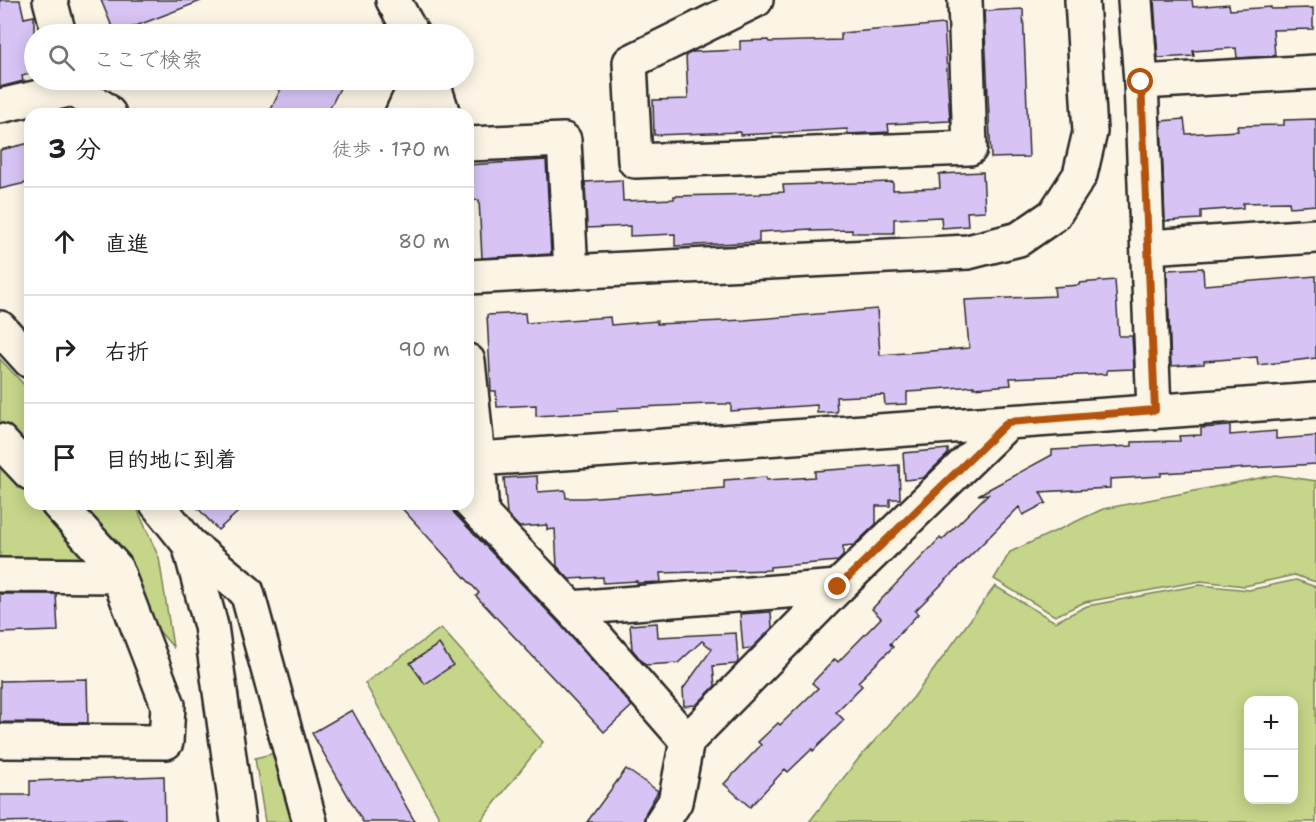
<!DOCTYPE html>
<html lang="ja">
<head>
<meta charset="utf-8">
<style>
	:root { --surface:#fff; --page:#f6f6f6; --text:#202124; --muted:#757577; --line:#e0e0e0 }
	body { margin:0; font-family:"Shantell Sans","Klee One",sans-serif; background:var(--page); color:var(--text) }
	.controls { position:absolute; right:18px; bottom:18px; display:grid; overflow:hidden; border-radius:12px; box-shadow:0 3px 15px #0003 }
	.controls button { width:54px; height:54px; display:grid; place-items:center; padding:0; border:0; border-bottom:2px solid var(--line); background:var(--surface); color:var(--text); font:30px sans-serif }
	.stop { position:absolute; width:18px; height:18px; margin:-14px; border:4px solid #b45309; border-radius:50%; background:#fff }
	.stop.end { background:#b45309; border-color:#fff; box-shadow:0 2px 6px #0008 }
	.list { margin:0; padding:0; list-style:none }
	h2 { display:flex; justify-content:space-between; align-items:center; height:78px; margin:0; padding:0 24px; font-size:26px }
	h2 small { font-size:20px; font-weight:400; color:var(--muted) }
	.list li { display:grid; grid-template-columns:39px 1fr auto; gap:18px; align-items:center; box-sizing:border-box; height:108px; padding:0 24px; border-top:2px solid var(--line) }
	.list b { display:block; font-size:22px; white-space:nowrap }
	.list em { font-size:20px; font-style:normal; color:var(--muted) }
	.icon { flex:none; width:33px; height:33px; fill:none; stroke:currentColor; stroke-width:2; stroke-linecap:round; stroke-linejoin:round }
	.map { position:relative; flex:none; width:1316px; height:822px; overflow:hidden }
	.search { position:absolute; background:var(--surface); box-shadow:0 3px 15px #0003; left:24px; top:24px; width:450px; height:66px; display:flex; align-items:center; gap:15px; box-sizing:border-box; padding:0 21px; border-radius:33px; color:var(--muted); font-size:22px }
	.panel { position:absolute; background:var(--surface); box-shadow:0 3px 15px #0003; left:24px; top:108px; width:450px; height:402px; border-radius:18px }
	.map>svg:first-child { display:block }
	.green { fill:#c5d589; stroke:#78805a; stroke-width:1.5; fill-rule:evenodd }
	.building { fill:#d7c4f5; stroke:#2b2b2b; stroke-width:1.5 }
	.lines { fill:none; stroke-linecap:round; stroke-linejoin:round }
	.minor-casing { stroke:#2b2b2b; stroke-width:38 }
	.minor { stroke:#fcf5e5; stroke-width:33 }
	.route { stroke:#b45309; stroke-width:8 }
</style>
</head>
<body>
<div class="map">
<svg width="1316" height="822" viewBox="0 0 1316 822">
	<rect width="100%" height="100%" fill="#fcf5e5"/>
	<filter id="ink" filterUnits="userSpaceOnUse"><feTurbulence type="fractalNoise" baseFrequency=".0167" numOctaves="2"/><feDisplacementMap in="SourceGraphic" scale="12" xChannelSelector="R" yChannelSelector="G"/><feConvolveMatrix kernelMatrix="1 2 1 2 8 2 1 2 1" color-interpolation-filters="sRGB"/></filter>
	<g filter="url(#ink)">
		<g class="green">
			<polygon points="0,359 30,391 30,454 0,421"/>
			<polygon points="0,452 30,487 30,504 45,504 98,565 0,564"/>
			<polygon points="1275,475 1316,481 1316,582 1294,575 1245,586 1201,581 1085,602 1055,616 994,579 1010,552 1103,509"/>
			<polygon points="79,504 135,504 159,558 173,647 146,616 119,543"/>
			<path d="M1296,580L1316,587V822H809L859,758L913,698L995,586L1055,622L1087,606L1200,585L1249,590ZM1248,700H1294V800H1248Z"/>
			<polygon points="441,628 543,742 480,822 442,822 365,683"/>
			<polygon points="279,752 301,822 265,822 255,758"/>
		</g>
		<g class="building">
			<polygon points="0,0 20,0 24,18 34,16 34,73 22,76 23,81 0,87"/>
			<polygon points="101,0 201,0 201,1 115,34"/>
			<polygon points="1154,0 1192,0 1193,7 1229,4 1230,10 1271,7 1271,9 1313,8 1313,29 1273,30 1275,56 1237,58 1236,48 1193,51 1194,56 1158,58"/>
			<polygon points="1023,9 1029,157 991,158 984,11"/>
			<polygon points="944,24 950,121 888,124 889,132 848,134 847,129 740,135 740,132 654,135 653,100 688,99 686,55 693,52 740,50 740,41 768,40 769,42 841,40 841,33"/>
			<polygon points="285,80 344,80 327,114 269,114"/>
			<polygon points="1184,119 1186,134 1238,131 1237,126 1284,125 1284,120 1316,119 1316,205 1290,207 1289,202 1243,203 1243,208 1201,211 1201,219 1165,221 1161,121"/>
			<polygon points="30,143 30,182 0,189 0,150"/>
			<polygon points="546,160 551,254 482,258 479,200 470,201 468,165"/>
			<polygon points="983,172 985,211 967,212 968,226 942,228 941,217 894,219 894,233 852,233 852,230 811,231 811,229 759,232 759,242 675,246 675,234 630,236 630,226 587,228 585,182 622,180 623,201 674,199 674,196 761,194 761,193 784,192 783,185 893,182 893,190 940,188 939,174"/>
			<polygon points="1203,268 1204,285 1316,276 1316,358 1258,365 1257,357 1204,361 1204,364 1171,366 1167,270"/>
			<polygon points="1115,280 1119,336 1132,336 1134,369 1107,370 1107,374 1010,378 1011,385 974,388 974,386 923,390 923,391 907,392 907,404 885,405 884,395 836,397 837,412 817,413 817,405 731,411 731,404 709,404 618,408 618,411 536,416 536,405 497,407 496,391 491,391 487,315 525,313 526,323 610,317 611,325 657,321 657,324 745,320 877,309 880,355 969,348 965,300 1055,296 1054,287 1079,285 1079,283"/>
			<polygon points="1230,426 1230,435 1276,431 1276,439 1316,436 1316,464 1161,473 1161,476 1110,479 1110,488 1040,492 1046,503 1023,515 1019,507 915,611 918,614 890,644 893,647 858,682 862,686 836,712 844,720 813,751 812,749 788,772 785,769 750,807 724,784 761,745 758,742 778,723 780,725 818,688 812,683 835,659 838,662 881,618 872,609 940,538 942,540 988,494 978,495 1052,455 1052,450 1132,446 1132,442 1180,441 1179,436 1201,435 1201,428"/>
			<polygon points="948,449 948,454 923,478 905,480 903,453"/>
			<polygon points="899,465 900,499 890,499 890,506 876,506 876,524 854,545 843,546 843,556 838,561 770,567 770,570 660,573 661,582 637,583 637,581 603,583 603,577 569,579 557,566 555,529 547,530 547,525 519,527 507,514 504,478 537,476 538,492 565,490 566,498 584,498 724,488 724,480 766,477 767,480 815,477 815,471"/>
			<polygon points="194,504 247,504 218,530"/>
			<polygon points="398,504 450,504 454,513 557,621 632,706 604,732 476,596 479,593"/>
			<polygon points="0,594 56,594 58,631 0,633"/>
			<polygon points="771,612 772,628 752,648 743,649 740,614"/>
			<polygon points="657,623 658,637 736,633 738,662 736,664 713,666 715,686 696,705 684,706 683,689 712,649 702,641 678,663 645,665 632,649 630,625"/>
			<polygon points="439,644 453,665 425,684 410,663"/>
			<polygon points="87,679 88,723 0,722 0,681"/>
			<polygon points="352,710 415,822 363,822 312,733"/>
			<polygon points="626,769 658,791 646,812 643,822 587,822"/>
			<polygon points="164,776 165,822 127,822 126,819 0,822 0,795 30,795 30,781"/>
		</g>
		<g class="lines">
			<defs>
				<g id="minor">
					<polyline points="50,0 59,34"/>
					<polyline points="393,0 412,34"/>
					<polyline points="756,0 630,62 635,161 970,148 965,0"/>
					<polyline points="1135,0 1141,82 1154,410"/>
					<polyline points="71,80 73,89 103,108 109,114"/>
					<polyline points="432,80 443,114"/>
					<polyline points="1141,82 1316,72"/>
					<polyline points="0,106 73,89"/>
					<polyline points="402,114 418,80"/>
					<polyline points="468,144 564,140 571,272"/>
					<polyline points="1148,247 1316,236"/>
					<polyline points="468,277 968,252 1019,239 1054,215 1080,175 1090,132 1082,0"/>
					<polyline points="0,328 30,361"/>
					<polyline points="468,361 478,459"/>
					<polyline points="0,441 30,473"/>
					<polyline points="468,500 571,608 687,741"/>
					<polyline points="157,504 189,544 211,626 238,822"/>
					<polyline points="482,515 478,459 1008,422"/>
					<polyline points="189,544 247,592 310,822"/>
					<polyline points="0,575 119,576"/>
					<polyline points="571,608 838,587"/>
					<polyline points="0,741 166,742 168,705 115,567 58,504"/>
					<polyline points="662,822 675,802 687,741 838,587 1008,422 1316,400"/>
				</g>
			</defs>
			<use href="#minor" class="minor-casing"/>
			<use href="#minor" class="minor"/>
		</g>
	</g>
	<g class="lines" filter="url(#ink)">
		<polyline class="route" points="838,587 1008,422 1155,410 1141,82"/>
	</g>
</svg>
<div class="controls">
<button>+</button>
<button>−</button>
</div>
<div class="stop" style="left:1141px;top:82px"></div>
<div class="stop end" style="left:838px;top:587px"></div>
<div class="search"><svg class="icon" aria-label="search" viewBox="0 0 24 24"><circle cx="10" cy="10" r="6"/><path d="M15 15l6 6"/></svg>ここで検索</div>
<section class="panel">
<h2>3 分<small>徒歩 · 170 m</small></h2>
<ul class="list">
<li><svg class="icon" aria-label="ahead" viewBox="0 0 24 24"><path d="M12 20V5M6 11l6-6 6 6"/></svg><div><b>直進</b></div><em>80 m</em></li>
<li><svg class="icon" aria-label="right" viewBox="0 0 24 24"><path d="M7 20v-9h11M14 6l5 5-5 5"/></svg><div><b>右折</b></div><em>90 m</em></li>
<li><svg class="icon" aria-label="arrive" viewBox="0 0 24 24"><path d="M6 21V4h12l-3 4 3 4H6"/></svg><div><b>目的地に到着</b></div></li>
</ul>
</section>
</div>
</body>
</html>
